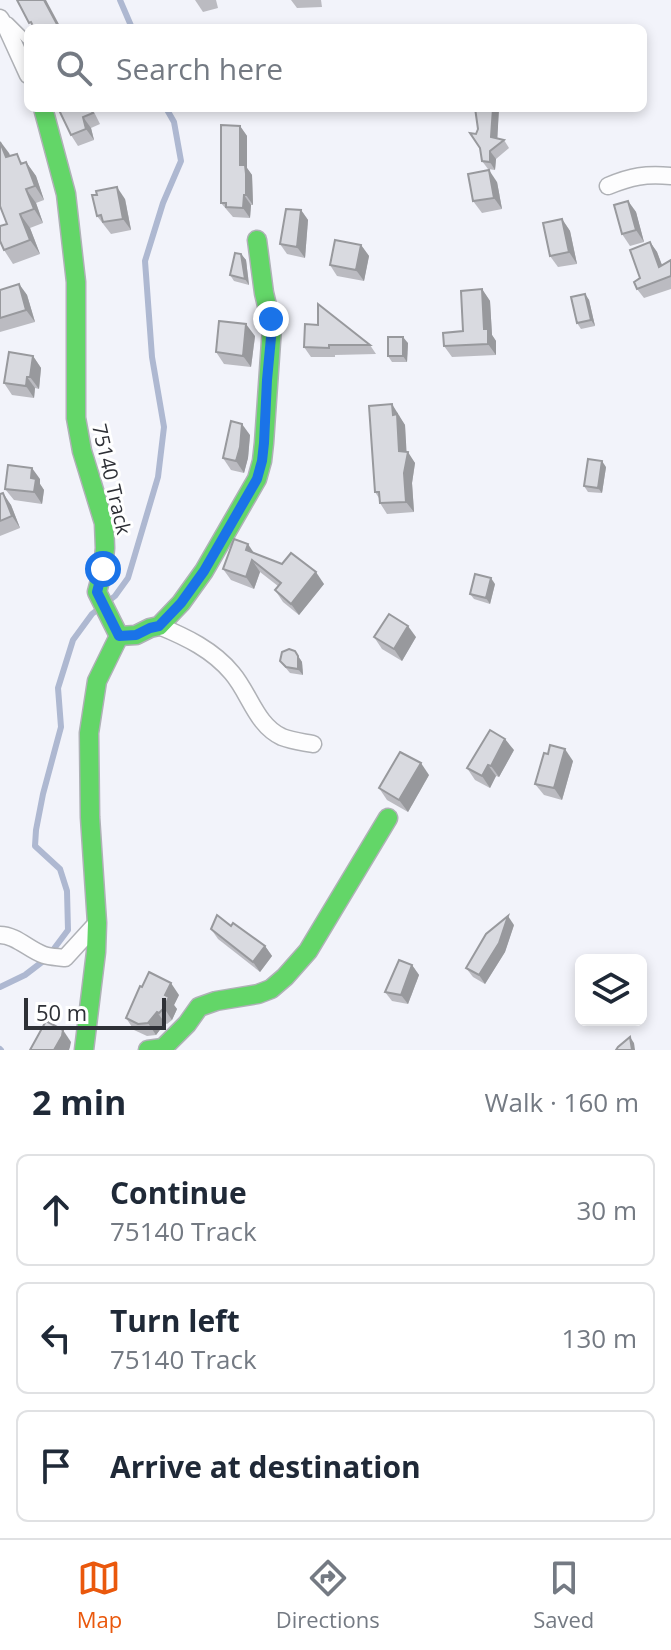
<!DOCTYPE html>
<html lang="en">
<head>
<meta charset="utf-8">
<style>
	:root { --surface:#fff; --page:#f2f2f3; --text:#1f2937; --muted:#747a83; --line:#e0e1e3; --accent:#ea580c }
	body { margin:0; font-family:"Open Sans",sans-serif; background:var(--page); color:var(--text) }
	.controls { position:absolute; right:24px; bottom:24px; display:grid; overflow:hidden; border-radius:12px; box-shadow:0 4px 12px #0003 }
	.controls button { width:72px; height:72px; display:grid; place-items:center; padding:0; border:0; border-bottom:2px solid var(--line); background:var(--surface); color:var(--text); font:40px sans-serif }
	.scale { position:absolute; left:24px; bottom:20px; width:142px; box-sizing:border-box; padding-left:8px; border:4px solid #2e3036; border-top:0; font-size:22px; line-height:28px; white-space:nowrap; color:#2e3036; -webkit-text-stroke:6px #fff; paint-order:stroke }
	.stop { position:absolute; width:24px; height:24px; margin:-18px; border:6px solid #1a73e8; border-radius:50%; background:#fff }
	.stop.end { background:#1a73e8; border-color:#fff; box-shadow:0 2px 8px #0008 }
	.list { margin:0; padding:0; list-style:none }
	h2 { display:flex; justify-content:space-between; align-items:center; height:104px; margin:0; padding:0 32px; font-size:34px }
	h2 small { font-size:26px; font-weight:400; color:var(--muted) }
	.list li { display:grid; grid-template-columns:52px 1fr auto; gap:24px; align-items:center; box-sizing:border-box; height:112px; margin:0 16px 16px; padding:0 16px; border:2px solid var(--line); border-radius:12px }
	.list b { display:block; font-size:30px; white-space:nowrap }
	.list p { margin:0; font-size:26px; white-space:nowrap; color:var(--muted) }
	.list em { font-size:26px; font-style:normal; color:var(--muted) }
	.icon { flex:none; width:44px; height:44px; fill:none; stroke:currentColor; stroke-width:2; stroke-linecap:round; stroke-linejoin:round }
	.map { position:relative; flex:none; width:671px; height:1050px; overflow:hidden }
	.search { position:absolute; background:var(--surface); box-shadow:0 4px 12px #0003; left:24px; right:24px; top:24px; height:88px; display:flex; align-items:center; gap:20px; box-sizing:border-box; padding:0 28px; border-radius:12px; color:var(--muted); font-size:30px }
	.sheet { height:488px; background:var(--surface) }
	nav { display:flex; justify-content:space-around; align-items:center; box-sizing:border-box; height:112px; border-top:2px solid var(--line); background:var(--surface); font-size:22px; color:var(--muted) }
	nav a { display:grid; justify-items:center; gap:4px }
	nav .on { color:var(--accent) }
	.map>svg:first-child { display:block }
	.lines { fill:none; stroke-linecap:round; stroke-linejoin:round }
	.stream { stroke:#aeb8d1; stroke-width:6 }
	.lane-casing { stroke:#afb1b6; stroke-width:11 }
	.street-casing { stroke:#afb1b6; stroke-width:19 }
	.fast-casing { stroke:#afb1b6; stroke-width:21 }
	.lane { stroke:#fdfdfe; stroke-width:8 }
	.street { stroke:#fdfdfe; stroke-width:16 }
	.fast { stroke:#63d668; stroke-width:18 }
	.wall { fill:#bbbbc1 }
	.shaded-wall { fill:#98999d }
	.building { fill:#d9dae0; stroke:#98999d; stroke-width:2 }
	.route { stroke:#1a73e8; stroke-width:10 }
	.labels { text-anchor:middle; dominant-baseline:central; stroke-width:6; stroke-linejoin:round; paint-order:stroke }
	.street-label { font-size:20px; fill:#2e3036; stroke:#fff }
</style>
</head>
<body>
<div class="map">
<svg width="671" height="1050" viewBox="0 0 671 1050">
	<rect width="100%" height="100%" fill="#f2f3fa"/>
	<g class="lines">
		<g class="stream">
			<polyline points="120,0 132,28"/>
			<polyline points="53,950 68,930 67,891 60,869 35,846 36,830 43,794 61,727 58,688 73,640 92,614 115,596 128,578 158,477 164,427 152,357 145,261 163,203 181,161 174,122 166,108"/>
			<polyline points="0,987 25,975 42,962"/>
			<polyline points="0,1049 1,1050"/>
		</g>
		<defs>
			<polyline id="lane" points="9,22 28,41"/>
			<g id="street">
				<polyline points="0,18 7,29 28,75"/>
				<path d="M608,186C632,176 645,174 671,176"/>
				<path d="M159,626C186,637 213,650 232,673C250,694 256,725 282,737C292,741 303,742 313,744"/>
				<path d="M0,935C16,935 29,950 44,955C50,957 58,957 65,958L97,923"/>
			</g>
			<g id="fast">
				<polyline points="43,108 66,194 76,282 76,418 82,451 104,523 105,548 103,569 97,592 119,636"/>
				<polyline points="119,636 136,635 150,628 159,626 181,603 204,571 257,479 262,461 264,443 272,327 264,293 257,240"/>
				<polyline points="84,1050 96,952 97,923 90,817 89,733 97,681 119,636"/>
				<polyline points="148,1050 163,1048 187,1024 199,1007 216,1001 258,994 271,989 285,977 308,951 388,818"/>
			</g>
		</defs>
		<use href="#lane" class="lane-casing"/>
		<use href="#street" class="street-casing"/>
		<use href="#fast" class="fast-casing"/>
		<use href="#lane" class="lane"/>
		<use href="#street" class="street"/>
		<use href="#fast" class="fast"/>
	</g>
	<g class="wall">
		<polygon points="195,0 216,0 218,8 203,12"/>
		<polygon points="291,0 321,0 322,7 297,8"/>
		<polygon points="58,108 92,108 100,124 91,128 94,140 78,146 71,135"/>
		<polygon points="475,108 499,108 497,138 504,140 509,148 496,159 495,170 488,169 482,161"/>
		<polygon points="240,126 247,136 247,168 252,175 253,205 251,205 250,218 233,217 221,203"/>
		<polygon points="9,153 10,156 24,163 26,162 36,176 44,200 36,203 43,223 30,228 40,254 13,264 4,250 7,224"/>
		<polygon points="497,182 502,209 482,213 473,201"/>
		<polygon points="125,199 131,230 111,234 97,216"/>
		<polygon points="628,201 636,212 644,242 630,246 622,234"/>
		<polygon points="301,210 308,220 305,258 287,254 280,244"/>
		<polygon points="562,219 570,231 577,264 558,267 550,256"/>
		<polygon points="650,242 657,252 662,265 671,260 671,289 644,298 637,289"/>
		<polygon points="361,245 369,256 364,281 337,276 330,265"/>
		<polygon points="241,254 246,260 249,285 234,281 230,275"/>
		<polygon points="19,284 27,295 35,322 0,332 0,290"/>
		<polygon points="482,289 490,301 492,335 496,341 496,355 452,357 444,346 463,331"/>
		<polygon points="585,294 589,300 595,326 581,329 577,323"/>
		<polygon points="305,324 370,345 376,354 335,355 335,357 311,357 304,347"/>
		<polygon points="255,336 251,367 224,364 216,352"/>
		<polygon points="408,343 407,362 392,362 388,356"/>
		<polygon points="33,356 41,368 39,389 35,388 34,398 12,395 4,383"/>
		<polygon points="400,415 400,418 405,425 406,452 415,463 412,483 414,512 387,514 380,503 379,498 375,492"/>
		<polygon points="250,435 248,458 244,473 231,470 223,458"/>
		<polygon points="606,467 602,493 588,492 584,486"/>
		<polygon points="40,479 40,484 44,490 42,504 14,500 5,489"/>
		<polygon points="0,494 11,505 20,528 0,536"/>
		<polygon points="255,554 324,584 299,615 283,602 275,590 278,586 260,572 254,589 231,580 223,569"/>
		<polygon points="495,584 490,604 474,599 470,594"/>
		<polygon points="374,637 416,637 402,661 382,649"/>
		<polygon points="295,651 302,662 303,675 290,673 280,661"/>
		<polygon points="514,750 499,777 496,776 490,788 475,780 467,768"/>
		<polygon points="548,754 573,761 562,800 544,795 535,784"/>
		<polygon points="429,775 408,812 387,800 379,788"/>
		<polygon points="514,925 505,952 485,984 473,977 466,968"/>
		<polygon points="231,926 265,946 272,956 260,972 218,939 211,929"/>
		<polygon points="412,965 419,975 408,1004 392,1001 385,992"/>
		<polygon points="179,995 174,1005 177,1009 172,1020 167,1024 165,1023 156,1035 147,1036 134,1030 126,1018"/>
	</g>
	<g class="shaded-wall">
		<polygon points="44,0 46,0 61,28 59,28"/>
		<polygon points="493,108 499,108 497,145 491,137"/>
		<polygon points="83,117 91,128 94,140 86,129"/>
		<polygon points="240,126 247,136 247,168 252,175 253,205 246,195 240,165"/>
		<polygon points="0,141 9,153 16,171 6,157"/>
		<polygon points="490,151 496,159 495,170 490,162"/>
		<polygon points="26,162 36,176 44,200 35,186"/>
		<polygon points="489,170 497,182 502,209 494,198"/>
		<polygon points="117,187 125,199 131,230 123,219"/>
		<polygon points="26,189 36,203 43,223 34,209"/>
		<polygon points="244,195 251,205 250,218 243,208"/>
		<polygon points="628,201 636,212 644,242 636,230"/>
		<polygon points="301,210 308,220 305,258 297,247"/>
		<polygon points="20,214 30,228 40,254 30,240"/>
		<polygon points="562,219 570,231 577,264 569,252"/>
		<polygon points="650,242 657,252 666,276 659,267"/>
		<polygon points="361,245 369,256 364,281 356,270"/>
		<polygon points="241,254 246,260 249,285 245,279"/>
		<polygon points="19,284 27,295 35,322 26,310"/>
		<polygon points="482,289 490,301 492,335 496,341 496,355 488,344 484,329"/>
		<polygon points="585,294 589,300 595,326 591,320"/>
		<polygon points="246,324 255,336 251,367 243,356"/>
		<polygon points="403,337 408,343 407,362 403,356"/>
		<polygon points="33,356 41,368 39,389 30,377"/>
		<polygon points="27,377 35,388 34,398 26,386"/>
		<polygon points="392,404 405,425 407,459 408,452 415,463 412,483 414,512 406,502"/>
		<polygon points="242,424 250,435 248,458 244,473 236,461"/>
		<polygon points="602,461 606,467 602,493 598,488"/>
		<polygon points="32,468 40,479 40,484 44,490 42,504 34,492 31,478"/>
		<polygon points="3,493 11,505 20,528 12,516"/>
		<polygon points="248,544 256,556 246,550"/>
		<polygon points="252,560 260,572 254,589 246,577"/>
		<polygon points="316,572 324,584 299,615 291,604"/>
		<polygon points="491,578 495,584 490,604 486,598"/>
		<polygon points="408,626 416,637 402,661 394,649"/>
		<polygon points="298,656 302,662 303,675 298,669"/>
		<polygon points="505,739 514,750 499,777 491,766"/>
		<polygon points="565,749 573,761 562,800 554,788"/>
		<polygon points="421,763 429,775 408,812 399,800"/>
		<polygon points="488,765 496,776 490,788 482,776"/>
		<polygon points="508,916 514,925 505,952 485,984 479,975"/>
		<polygon points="265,946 272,956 260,972 253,962"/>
		<polygon points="412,965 419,975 408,1004 401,995"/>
		<polygon points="171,983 179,995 174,1005 177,1009 172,1020 164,1008 165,995"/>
		<polygon points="157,1012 165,1023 156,1035 148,1023"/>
		<polygon points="63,1030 71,1042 70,1047 69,1050 54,1050"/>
		<polygon points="630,1037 634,1043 635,1050 632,1050"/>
	</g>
	<g class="building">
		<polygon points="17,0 44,0 59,28 34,28 31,22 29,23"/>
		<polygon points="58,108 90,108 93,113 83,117 86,129 71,135"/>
		<polygon points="475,108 493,108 491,137 504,140 490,151 490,162 482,161 480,148 470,133 476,134 478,129"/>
		<polygon points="221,125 240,126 240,165 245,165 246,174 246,195 244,195 243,208 226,207 226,203 221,203"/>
		<polygon points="0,142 6,157 17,154 21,164 26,162 35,186 26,189 34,209 20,214 30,240 4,250 0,241 0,226 7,224 0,206"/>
		<polygon points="489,170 494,198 473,201 468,174"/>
		<polygon points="117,187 123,219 103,222 101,215 97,216 92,195 97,195 96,191"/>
		<polygon points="628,201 636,230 622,234 614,205"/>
		<polygon points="286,209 301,210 297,247 280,244"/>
		<polygon points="562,219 569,252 550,256 543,223"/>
		<polygon points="335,240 361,245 356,270 330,265"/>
		<polygon points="650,242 659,267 671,260 671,276 637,289 634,282 640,278 630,250"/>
		<polygon points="235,253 241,254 245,279 230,275"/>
		<polygon points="19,284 26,310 0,318 0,290"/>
		<polygon points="482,289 484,329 488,329 488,344 444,346 443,333 463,331 461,291"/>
		<polygon points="585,294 591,320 577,323 571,297"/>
		<polygon points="318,304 370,345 329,345 329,348 304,347 305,324 318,325"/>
		<polygon points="219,321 246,324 243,356 216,352"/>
		<rect x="388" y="337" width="15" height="19"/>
		<polygon points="9,352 33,356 30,377 27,377 26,386 4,383"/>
		<polygon points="392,404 393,415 397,414 399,451 408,452 404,473 406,502 380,503 379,492 375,492 369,406"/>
		<polygon points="231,421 242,424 240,447 236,461 223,458"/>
		<polygon points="588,459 602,461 598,488 584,486"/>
		<polygon points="8,465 32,468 31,478 36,479 34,492 5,489"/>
		<polygon points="3,493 12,516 0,521 0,494"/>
		<polygon points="234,539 248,544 246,550 282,564 291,553 316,572 291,604 275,590 281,583 252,560 246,577 223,569"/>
		<polygon points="475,574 491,578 486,598 470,594"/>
		<polygon points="389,614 408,626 394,649 374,637"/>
		<polygon points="289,649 295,651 298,656 298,669 286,667 280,661 282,652"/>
		<polygon points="490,730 505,739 491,766 488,765 482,776 467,768"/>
		<polygon points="550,745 565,749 554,788 535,784 544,753 548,754"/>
		<polygon points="400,752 421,763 399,800 379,788"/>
		<polygon points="217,915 231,926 233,923 265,946 253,962 211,929"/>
		<polygon points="508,916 499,943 479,975 466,968 486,934"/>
		<polygon points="399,960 412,965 401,995 385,992"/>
		<polygon points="149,972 171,983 165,995 169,997 164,1008 159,1013 157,1012 148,1023 138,1024 126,1018 140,986 142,987"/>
		<polygon points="46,1021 63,1030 62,1036 54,1050 30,1050"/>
		<polygon points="630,1037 632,1050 616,1050 618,1047"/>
	</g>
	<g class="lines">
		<polyline class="route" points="103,569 97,592 119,636 136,635 150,628 159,626 181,603 204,571 257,479 262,461 264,443 267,380 272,327 271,319"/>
	</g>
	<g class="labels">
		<g class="street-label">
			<text transform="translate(112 479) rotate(77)">75140 Track</text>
		</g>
	</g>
</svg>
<div class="controls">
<button><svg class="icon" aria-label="layers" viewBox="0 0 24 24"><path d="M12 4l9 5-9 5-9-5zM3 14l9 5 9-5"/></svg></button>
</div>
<div class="scale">50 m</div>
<div class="stop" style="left:103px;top:569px"></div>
<div class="stop end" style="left:271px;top:319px"></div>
<div class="search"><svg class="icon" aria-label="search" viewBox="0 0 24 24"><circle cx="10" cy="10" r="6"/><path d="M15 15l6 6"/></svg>Search here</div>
</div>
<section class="sheet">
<h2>2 min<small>Walk · 160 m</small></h2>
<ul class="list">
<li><svg class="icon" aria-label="ahead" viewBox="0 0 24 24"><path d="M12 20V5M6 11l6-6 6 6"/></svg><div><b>Continue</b><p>75140 Track</p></div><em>30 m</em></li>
<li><svg class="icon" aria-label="left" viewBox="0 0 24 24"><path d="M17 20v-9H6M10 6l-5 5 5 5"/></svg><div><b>Turn left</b><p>75140 Track</p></div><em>130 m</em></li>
<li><svg class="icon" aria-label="arrive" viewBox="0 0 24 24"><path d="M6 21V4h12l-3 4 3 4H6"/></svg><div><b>Arrive at destination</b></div></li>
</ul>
</section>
<nav>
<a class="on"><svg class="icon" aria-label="map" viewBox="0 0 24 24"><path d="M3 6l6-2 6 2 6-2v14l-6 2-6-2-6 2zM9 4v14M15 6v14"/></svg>Map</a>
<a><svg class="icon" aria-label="directions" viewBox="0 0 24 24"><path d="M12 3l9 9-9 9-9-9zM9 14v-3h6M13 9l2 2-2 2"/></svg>Directions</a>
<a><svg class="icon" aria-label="saved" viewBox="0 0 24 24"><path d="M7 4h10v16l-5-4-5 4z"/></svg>Saved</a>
</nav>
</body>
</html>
